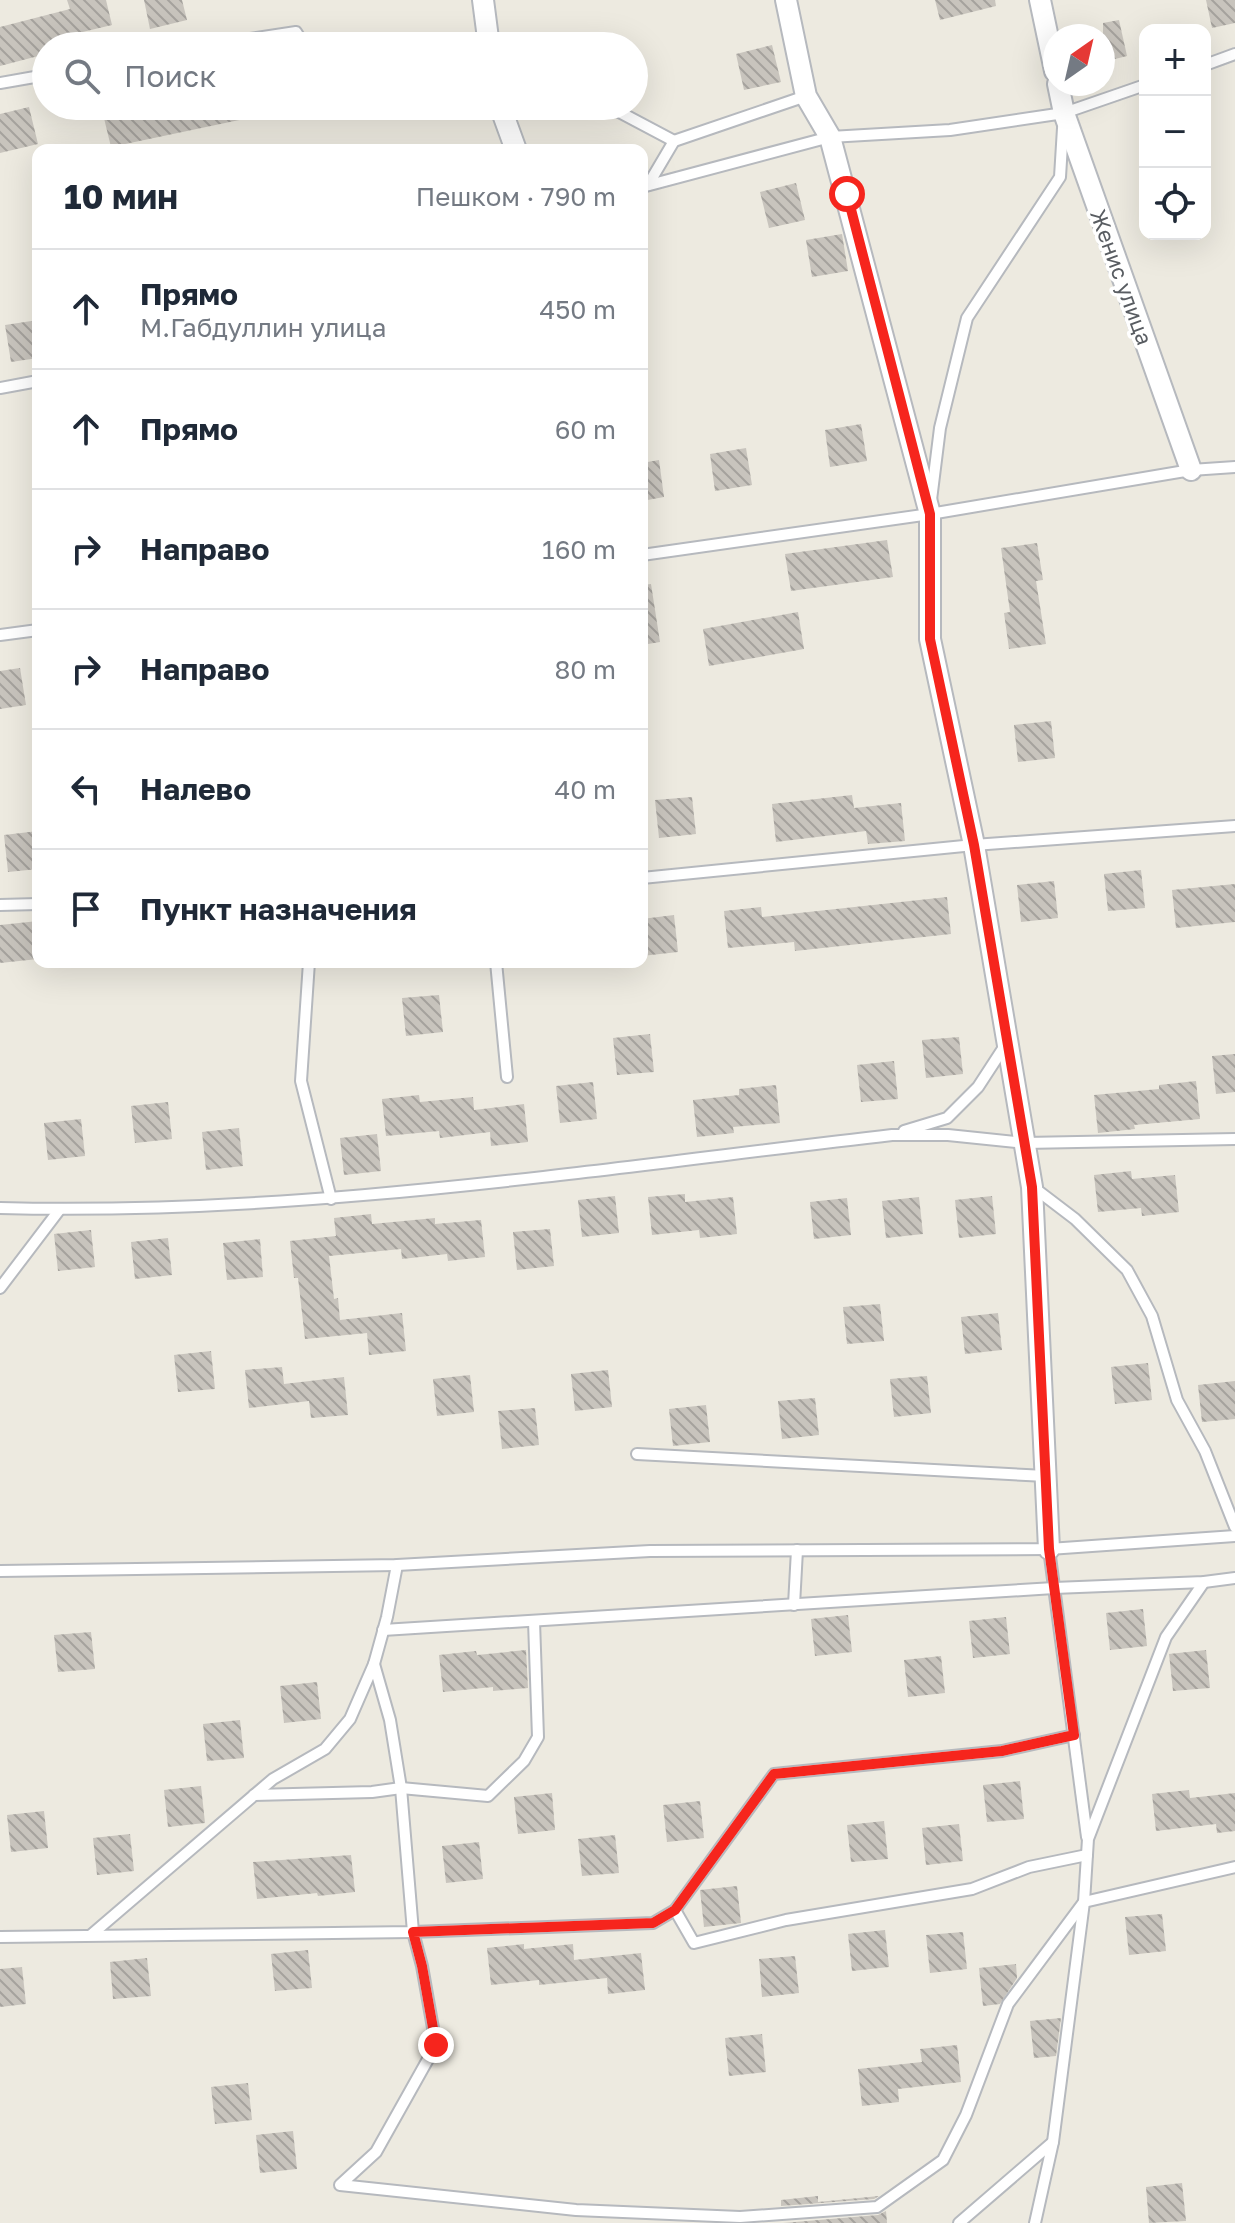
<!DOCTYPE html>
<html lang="ru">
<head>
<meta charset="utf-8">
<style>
	:root { --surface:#fff; --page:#f2f2f3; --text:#1f2937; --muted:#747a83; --line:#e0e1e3 }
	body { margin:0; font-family:"Golos Text",sans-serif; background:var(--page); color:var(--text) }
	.controls { position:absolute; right:24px; top:24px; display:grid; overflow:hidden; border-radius:16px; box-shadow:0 8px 32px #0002 }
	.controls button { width:72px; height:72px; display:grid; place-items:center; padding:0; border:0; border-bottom:2px solid var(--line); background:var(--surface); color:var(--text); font:40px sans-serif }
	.compass { position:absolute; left:1043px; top:24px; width:72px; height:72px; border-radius:50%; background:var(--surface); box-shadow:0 8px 32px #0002; rotate:34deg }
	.stop { position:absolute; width:24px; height:24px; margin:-18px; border:6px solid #f6251d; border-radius:50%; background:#fff }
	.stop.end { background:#f6251d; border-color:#fff; box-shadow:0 2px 8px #0008 }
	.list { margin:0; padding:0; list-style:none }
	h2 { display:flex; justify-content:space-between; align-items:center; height:104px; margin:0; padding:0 32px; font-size:34px }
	h2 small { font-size:26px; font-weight:400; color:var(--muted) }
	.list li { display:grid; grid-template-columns:52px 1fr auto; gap:24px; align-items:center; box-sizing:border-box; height:120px; padding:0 32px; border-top:2px solid var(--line) }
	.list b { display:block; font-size:30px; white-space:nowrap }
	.list p { margin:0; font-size:26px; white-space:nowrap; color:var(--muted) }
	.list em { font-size:26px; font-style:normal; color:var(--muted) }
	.icon { flex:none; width:44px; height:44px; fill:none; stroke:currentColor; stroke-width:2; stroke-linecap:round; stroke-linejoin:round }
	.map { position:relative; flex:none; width:1235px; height:2223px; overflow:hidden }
	.search { position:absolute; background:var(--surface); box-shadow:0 8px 32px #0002; left:32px; top:32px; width:616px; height:88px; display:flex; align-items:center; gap:20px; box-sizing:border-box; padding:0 28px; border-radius:44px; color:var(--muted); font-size:30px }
	.panel { position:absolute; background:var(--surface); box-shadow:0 8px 32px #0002; left:32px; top:144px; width:616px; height:824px; border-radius:16px }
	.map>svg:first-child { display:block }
	.building { fill:url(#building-back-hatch) }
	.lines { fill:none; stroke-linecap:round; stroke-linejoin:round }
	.service-casing { stroke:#b6b9be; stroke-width:14 }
	.minor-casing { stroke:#b6b9be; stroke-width:24 }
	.service { stroke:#fff; stroke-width:10 }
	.minor { stroke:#fff; stroke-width:20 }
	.route { stroke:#f6251d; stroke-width:10 }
	.labels { text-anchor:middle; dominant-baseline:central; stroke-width:7; stroke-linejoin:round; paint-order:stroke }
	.street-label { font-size:22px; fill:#595d62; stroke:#fff }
</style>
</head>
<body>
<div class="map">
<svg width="1235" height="2223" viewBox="0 0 1235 2223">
	<defs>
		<pattern id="building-back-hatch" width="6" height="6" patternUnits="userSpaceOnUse" patternTransform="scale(2)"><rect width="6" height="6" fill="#c8c4bd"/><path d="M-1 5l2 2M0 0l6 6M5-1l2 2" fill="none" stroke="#a5a29d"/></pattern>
	</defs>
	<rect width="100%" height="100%" fill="#edeae0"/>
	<g class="building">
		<polygon points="67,0 106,0 112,25 74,34 77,46 46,46 46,54 0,66 0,27 70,9"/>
		<polygon points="144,0 182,0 187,20 150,29"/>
		<polygon points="935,0 995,0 996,6 940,20"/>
		<polygon points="1206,0 1235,0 1235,23 1212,28"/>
		<polygon points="1119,20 1127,56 1103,62 1103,23"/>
		<polygon points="772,45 781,82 744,90 736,54"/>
		<polygon points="120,106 276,106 277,112 111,147 102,110"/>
		<polygon points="29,107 38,144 0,153 0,114"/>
		<polygon points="796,183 805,220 769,228 760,192"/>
		<polygon points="842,234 848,271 812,277 806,240"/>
		<polygon points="38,320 38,358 11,362 5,325"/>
		<polygon points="861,424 867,461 830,467 825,430"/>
		<polygon points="746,448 752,485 715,491 710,454"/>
		<polygon points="659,460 664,497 642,501 642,463"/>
		<polygon points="887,540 893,577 791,591 785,554"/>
		<polygon points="1037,543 1043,580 1036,581 1046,644 1009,649 1004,613 1010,612 1001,548"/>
		<polygon points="651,584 660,642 642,645 642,585"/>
		<polygon points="798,612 804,649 709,666 703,629"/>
		<polygon points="20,668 26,705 0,709 0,671"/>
		<polygon points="1051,721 1055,758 1018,762 1014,725"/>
		<polygon points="852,795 854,808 901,803 905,841 868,844 866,831 776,842 772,804"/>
		<polygon points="692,797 696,834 659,838 655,800"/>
		<polygon points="38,831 38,869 8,872 4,835"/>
		<polygon points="1141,870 1145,908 1108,911 1104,874"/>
		<polygon points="1054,881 1058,918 1021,922 1017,885"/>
		<polygon points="1235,884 1235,922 1176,928 1172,890"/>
		<polygon points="947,897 951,934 795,951 794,942 728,948 724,911 761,907 762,917"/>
		<polygon points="674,915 678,952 642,956 642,919"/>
		<polygon points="38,921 38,959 0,963 0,925"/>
		<polygon points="439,995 443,1032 406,1036 402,998"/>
		<polygon points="650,1034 654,1072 617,1075 613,1038"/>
		<polygon points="959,1037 963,1074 926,1078 922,1040"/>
		<polygon points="1235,1054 1235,1092 1216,1094 1212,1056"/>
		<polygon points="894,1061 898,1099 861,1102 857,1065"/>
		<polygon points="1196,1081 1200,1119 1134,1125 1135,1129 1098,1133 1094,1095 1159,1089 1159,1085"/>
		<polygon points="593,1082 597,1119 560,1123 556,1086"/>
		<polygon points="776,1085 780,1123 733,1127 734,1133 697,1137 693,1100 739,1095 739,1089"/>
		<polygon points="419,1095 420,1102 473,1097 474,1110 524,1104 528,1142 491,1146 490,1132 440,1138 439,1131 386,1136 382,1099"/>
		<polygon points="168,1102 172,1139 135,1143 131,1106"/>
		<polygon points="81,1119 85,1156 48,1160 44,1123"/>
		<polygon points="239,1128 243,1166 206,1170 202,1132"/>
		<polygon points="377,1134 381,1171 344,1175 340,1138"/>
		<polygon points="1131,1171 1132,1179 1175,1175 1179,1212 1142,1216 1141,1208 1098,1212 1094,1175"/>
		<polygon points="685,1194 685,1202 733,1197 737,1234 700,1238 699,1230 652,1235 648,1197"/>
		<polygon points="615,1196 619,1233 582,1237 578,1200"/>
		<polygon points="992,1196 996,1234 959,1238 955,1200"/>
		<polygon points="919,1197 923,1234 886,1238 882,1201"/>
		<polygon points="847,1198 851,1235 814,1239 810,1202"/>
		<polygon points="371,1214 372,1224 435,1218 435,1224 481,1220 485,1257 448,1261 447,1254 402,1259 401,1249 329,1256 334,1299 338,1298 340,1320 402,1313 406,1351 369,1355 367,1333 305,1339 298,1278 294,1278 290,1241 336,1236 334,1218"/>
		<polygon points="550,1229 554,1266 517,1270 513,1232"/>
		<polygon points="91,1230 95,1267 58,1271 54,1234"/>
		<polygon points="168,1238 172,1275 135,1279 131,1242"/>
		<polygon points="260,1239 263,1277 227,1280 223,1243"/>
		<polygon points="880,1304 884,1341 847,1344 843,1307"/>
		<polygon points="998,1313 1002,1350 965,1354 961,1317"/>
		<polygon points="211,1351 215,1389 178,1392 174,1355"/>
		<polygon points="1148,1363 1152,1400 1115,1404 1111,1367"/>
		<polygon points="282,1367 284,1384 344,1377 348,1415 311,1418 309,1401 249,1408 245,1370"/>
		<polygon points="608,1370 612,1407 575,1411 571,1374"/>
		<polygon points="470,1375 474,1412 437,1416 433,1379"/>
		<polygon points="927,1376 931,1413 894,1417 890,1379"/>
		<polygon points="1235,1381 1235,1419 1202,1422 1198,1385"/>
		<polygon points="815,1398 819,1435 782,1439 778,1401"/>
		<polygon points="706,1405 710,1442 673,1446 669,1409"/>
		<polygon points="535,1408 539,1445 502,1449 498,1411"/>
		<polygon points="1143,1609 1147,1646 1110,1650 1106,1613"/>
		<polygon points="848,1615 852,1652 815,1656 811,1619"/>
		<polygon points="1006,1617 1010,1654 973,1658 969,1621"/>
		<polygon points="91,1632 95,1669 58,1672 54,1635"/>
		<polygon points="526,1650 528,1688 493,1691 493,1687 443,1692 439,1655 476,1651 477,1655"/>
		<polygon points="1206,1650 1210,1688 1173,1691 1169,1654"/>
		<polygon points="941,1656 945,1693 908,1697 904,1660"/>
		<polygon points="317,1682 321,1719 284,1723 280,1686"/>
		<polygon points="240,1720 244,1758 207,1761 203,1724"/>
		<polygon points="1020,1781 1024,1819 987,1822 983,1785"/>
		<polygon points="201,1786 205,1823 168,1827 164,1790"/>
		<polygon points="1189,1790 1190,1798 1235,1793 1235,1831 1217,1833 1216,1824 1156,1831 1152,1794"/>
		<polygon points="552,1793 555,1830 518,1834 514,1797"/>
		<polygon points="700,1801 704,1838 667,1842 663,1805"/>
		<polygon points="44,1811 48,1848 11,1852 7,1815"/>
		<polygon points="884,1821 888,1859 851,1862 847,1825"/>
		<polygon points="959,1824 963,1861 926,1865 922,1828"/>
		<polygon points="130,1834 134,1871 97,1875 93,1838"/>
		<polygon points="615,1835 619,1873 582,1876 578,1839"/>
		<polygon points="479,1842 483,1879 446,1883 442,1846"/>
		<polygon points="351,1855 355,1892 318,1896 317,1893 257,1899 253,1862"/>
		<polygon points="737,1886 741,1923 704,1927 700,1890"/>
		<polygon points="1162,1914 1166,1951 1129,1955 1125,1917"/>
		<polygon points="885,1930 889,1967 852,1971 848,1934"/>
		<polygon points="963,1932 967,1969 930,1973 926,1935"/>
		<polygon points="524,1944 524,1949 573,1944 574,1960 641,1953 645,1990 608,1994 607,1978 539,1985 539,1980 491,1985 487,1948"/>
		<polygon points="308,1950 312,1988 275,1991 271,1954"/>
		<polygon points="795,1956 799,1993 762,1997 759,1959"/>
		<polygon points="147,1958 151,1996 113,1999 110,1962"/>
		<polygon points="1016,1964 1017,1978 1000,2004 983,2006 979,1968"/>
		<polygon points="22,1967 26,2004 0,2007 0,1969"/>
		<polygon points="1061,2018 1056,2056 1034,2058 1030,2021"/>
		<polygon points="762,2034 766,2072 729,2076 725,2038"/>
		<polygon points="957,2045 961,2082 898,2089 899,2102 862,2106 858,2069 922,2062 920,2049"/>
		<polygon points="248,2083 252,2120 215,2124 211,2087"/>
		<polygon points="293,2131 297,2169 260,2173 256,2135"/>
		<polygon points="1182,2183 1186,2221 1149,2223 1146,2187"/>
		<polygon points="818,2196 818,2202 879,2196 874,2199 781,2206 781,2200"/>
		<polygon points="886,2211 887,2223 783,2223 878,2215"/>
	</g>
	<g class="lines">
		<defs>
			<g id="service">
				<polyline points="204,46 296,32 305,46"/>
				<polyline points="1205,65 1235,54"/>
				<polyline points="0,83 46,75"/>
				<polyline points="340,106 397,106"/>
				<polyline points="608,106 674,141 806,96"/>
				<polyline points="648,185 674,141"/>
				<polyline points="642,187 830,137 950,130 1064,113 1145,85"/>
				<polyline points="0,388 38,381"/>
				<polyline points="931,500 940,428 967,318 1060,177 1063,128"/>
				<polyline points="642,555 930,514 1191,470 1235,467"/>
				<polyline points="0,635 38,630"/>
				<polyline points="642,878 974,845 1235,826"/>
				<polyline points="0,905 38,904"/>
				<polyline points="309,962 301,1081 331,1199"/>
				<polyline points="496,962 507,1077"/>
				<polyline points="904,1131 947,1118 978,1087 1006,1044"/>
				<polyline points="1033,1187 1075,1219 1127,1270 1152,1316 1177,1400 1205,1451 1235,1527"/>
				<path d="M0,1208C299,1216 596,1169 892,1135H948L1025,1143L1235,1139"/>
				<polyline points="0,1288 60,1209"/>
				<polyline points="637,1454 1046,1476"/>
				<polyline points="1049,1549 1087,1837"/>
				<polyline points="0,1571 397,1565 650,1551 1049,1549 1235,1536"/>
				<polyline points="794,1605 797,1550"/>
				<polyline points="383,1630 1054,1588 1204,1582 1235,1578"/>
				<polyline points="374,1664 390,1720 401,1788 413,1932 422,1966 436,2045 376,2152 340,2185 576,2210 740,2217 877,2207 943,2160 966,2115 1008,2004 1084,1902 1235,1867"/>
				<polyline points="254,1795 372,1792 401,1788 488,1796 524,1761 538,1737 534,1621"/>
				<polyline points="675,1910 694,1943 786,1920 972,1889 1029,1867 1087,1855"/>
				<polyline points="91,1935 273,1779 325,1749 350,1719 374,1664 387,1617 397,1565"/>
				<polyline points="0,1937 413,1932 653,1923 675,1910 774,1774 1002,1751 1074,1735"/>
				<polyline points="959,2223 1053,2142"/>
				<polyline points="1035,2223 1053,2142 1084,1902 1088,1839 1166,1637 1204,1582"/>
			</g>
			<g id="minor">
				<polyline points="483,0 489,46"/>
				<polyline points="786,0 806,96 830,137 930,514 930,639 974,845 1032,1187 1049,1549"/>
				<polyline points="1040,0 1055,71"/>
				<polyline points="1058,84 1064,113 1191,470"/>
				<polyline points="500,106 516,150"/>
			</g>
		</defs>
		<use href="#service" class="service-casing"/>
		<use href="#minor" class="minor-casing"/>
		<use href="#service" class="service"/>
		<use href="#minor" class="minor"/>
	</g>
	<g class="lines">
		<polyline class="route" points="436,2045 422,1966 413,1932 653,1923 675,1910 774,1774 1002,1751 1074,1735 1049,1549 1032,1187 974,845 930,639 930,514 847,194"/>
	</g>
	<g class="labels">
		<g class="street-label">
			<text transform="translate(1122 277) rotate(70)">Женис улица</text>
		</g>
	</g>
</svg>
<div class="controls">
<button>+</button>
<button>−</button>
<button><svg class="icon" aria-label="locate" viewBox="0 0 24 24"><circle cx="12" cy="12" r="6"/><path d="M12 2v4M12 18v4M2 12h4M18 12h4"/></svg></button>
</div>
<svg class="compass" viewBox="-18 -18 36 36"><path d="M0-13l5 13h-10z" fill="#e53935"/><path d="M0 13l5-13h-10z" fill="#747a83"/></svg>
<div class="stop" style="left:847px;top:194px"></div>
<div class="stop end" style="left:436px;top:2045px"></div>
<div class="search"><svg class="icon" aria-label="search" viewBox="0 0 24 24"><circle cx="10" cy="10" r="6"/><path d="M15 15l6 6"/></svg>Поиск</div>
<section class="panel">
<h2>10 мин<small>Пешком · 790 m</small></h2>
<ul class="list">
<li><svg class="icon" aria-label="ahead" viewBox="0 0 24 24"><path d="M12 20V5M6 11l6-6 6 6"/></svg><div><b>Прямо</b><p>М.Габдуллин улица</p></div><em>450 m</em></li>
<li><svg class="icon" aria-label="ahead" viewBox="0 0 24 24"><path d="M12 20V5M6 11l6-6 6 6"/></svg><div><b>Прямо</b></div><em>60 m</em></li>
<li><svg class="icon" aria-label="right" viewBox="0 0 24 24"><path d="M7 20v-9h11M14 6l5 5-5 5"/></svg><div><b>Направо</b></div><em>160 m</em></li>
<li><svg class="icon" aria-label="right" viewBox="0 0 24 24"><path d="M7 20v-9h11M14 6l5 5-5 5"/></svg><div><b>Направо</b></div><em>80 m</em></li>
<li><svg class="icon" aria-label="left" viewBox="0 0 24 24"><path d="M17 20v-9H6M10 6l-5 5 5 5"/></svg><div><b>Налево</b></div><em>40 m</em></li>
<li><svg class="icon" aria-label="arrive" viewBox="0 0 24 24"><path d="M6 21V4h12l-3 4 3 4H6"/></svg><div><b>Пункт назначения</b></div></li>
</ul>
</section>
</div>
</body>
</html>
